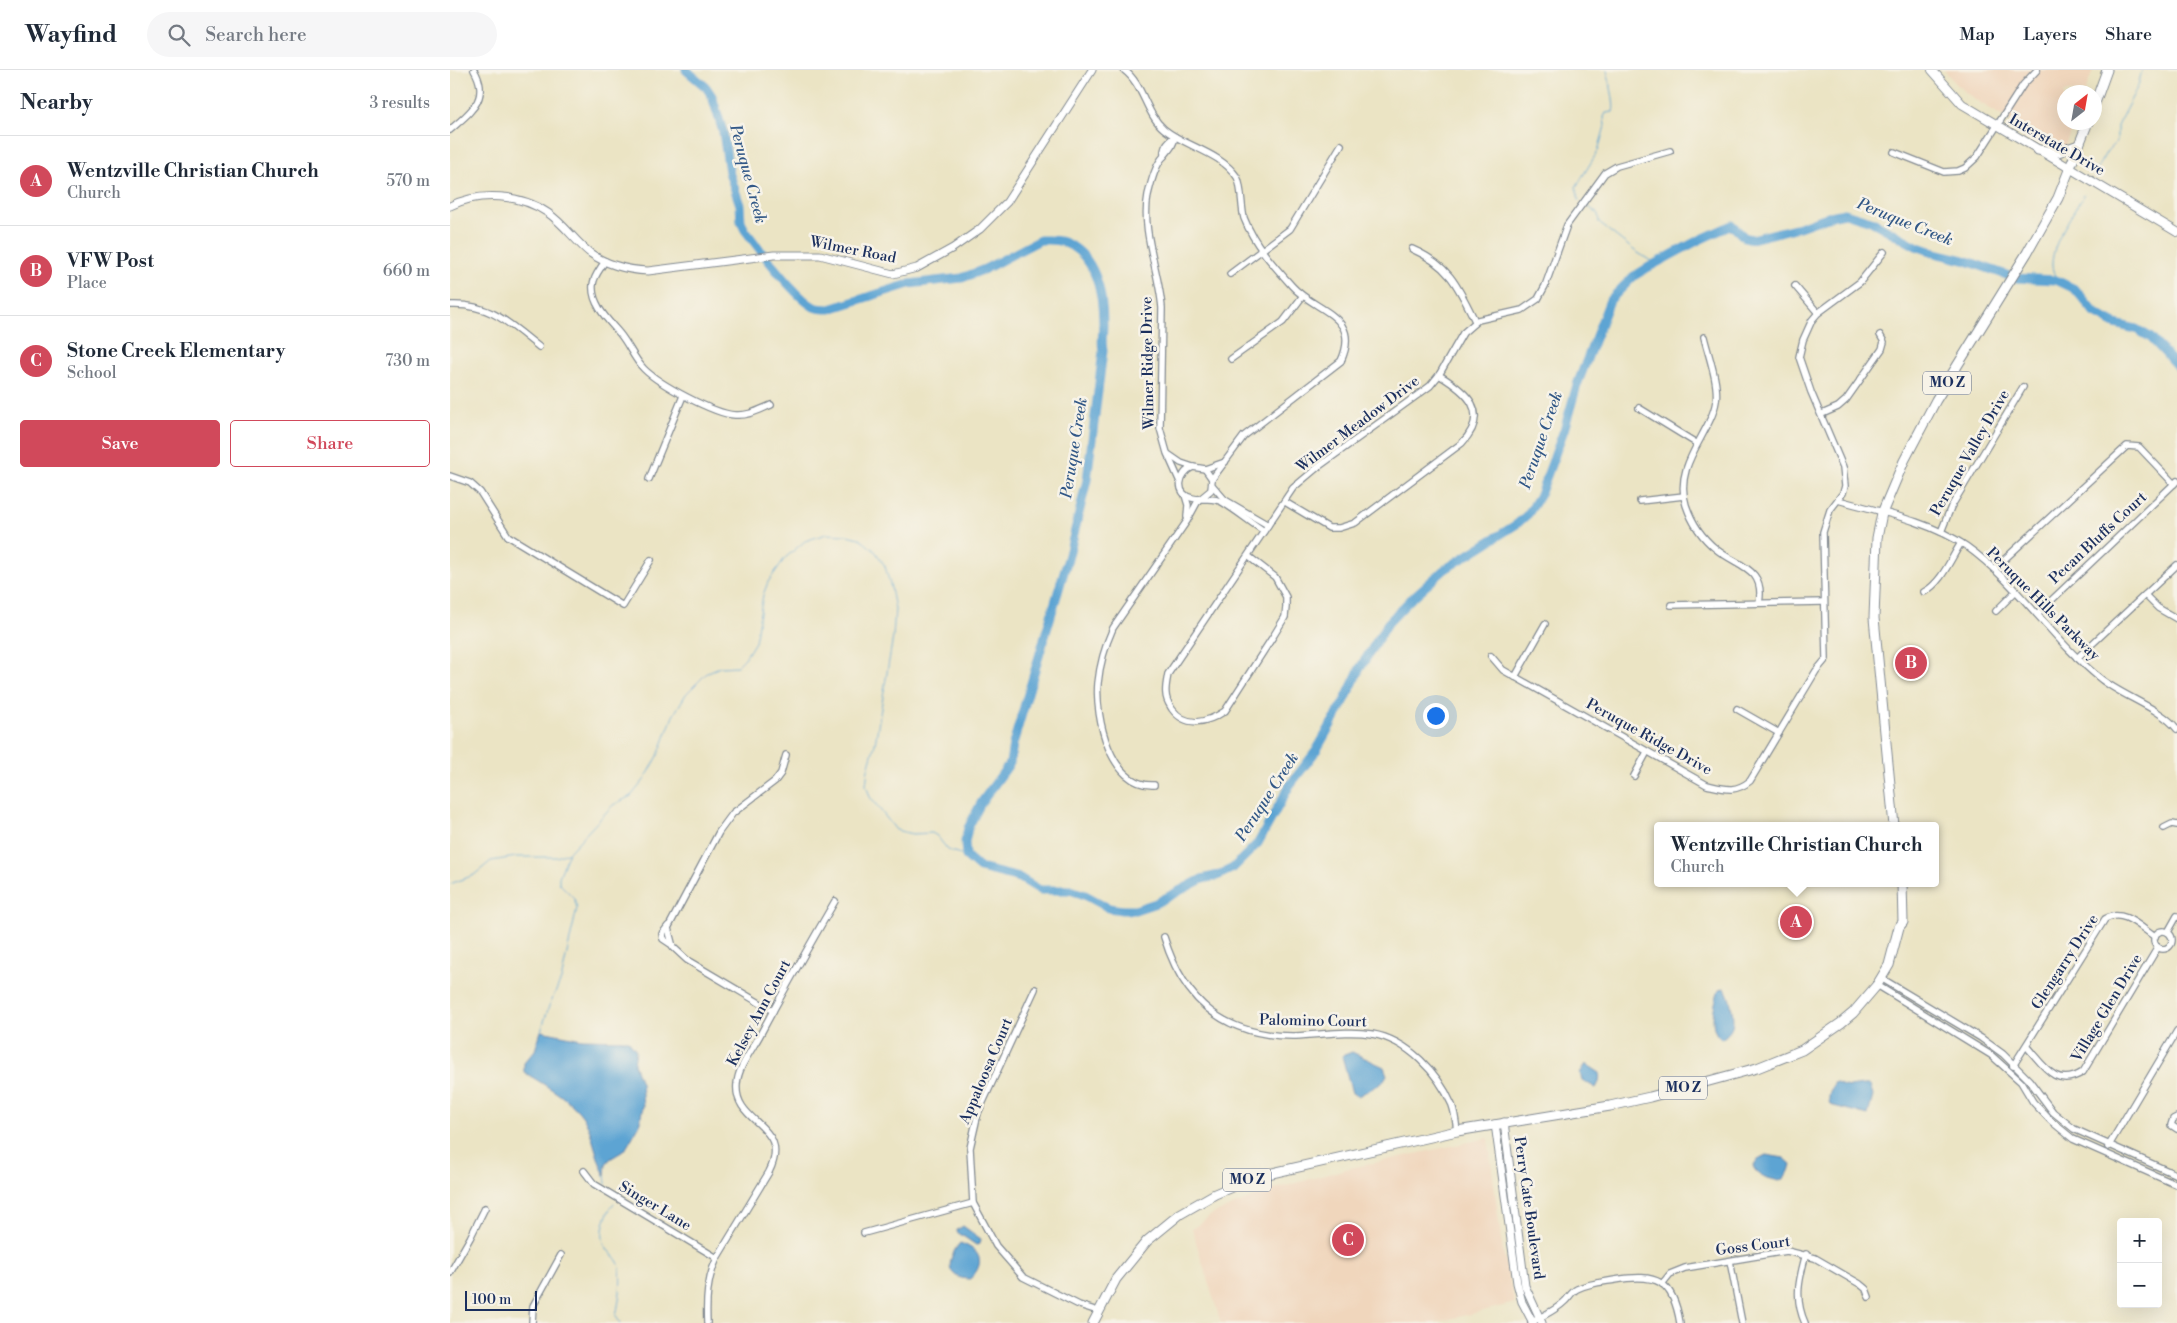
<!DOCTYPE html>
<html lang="en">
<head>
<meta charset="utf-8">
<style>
	:root { --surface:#fff; --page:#f6f6f7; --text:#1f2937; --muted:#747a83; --line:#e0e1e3; --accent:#d1495b }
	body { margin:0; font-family:"Libre Bodoni",serif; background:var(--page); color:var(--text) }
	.controls { position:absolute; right:15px; bottom:15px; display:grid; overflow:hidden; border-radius:5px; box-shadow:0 5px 20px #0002 }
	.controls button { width:45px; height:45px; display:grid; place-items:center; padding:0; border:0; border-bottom:1px solid var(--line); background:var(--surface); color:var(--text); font:25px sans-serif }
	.compass { position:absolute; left:1607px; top:15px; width:45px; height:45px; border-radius:50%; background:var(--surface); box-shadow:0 5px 20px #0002; rotate:31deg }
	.scale { position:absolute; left:15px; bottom:12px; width:72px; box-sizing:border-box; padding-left:5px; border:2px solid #1b2f5e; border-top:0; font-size:14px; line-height:18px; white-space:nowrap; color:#1b2f5e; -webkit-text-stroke:4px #f7f3e8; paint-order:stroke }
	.you { position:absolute; left:985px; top:645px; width:18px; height:18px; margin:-12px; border:4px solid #fff; border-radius:50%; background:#1a73e8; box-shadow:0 0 0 8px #1a73e833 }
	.badge { display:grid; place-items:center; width:32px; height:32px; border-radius:50%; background:var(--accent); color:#fff; font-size:16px; font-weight:700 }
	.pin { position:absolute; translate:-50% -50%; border:2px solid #fff; box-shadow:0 1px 5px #0006 }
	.popup { position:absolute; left:1204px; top:752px; width:285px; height:65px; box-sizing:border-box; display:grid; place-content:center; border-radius:5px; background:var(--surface); filter:drop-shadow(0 1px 4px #0005); font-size:16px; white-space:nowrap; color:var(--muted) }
	.popup b { font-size:19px; color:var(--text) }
	.popup::after { content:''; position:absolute; left:50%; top:100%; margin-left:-10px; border:10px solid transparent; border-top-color:var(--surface) }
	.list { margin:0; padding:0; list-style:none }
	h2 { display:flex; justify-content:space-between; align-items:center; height:65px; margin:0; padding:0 20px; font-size:21px }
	h2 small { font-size:16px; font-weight:400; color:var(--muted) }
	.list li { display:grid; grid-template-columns:32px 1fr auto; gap:15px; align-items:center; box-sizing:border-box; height:90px; padding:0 20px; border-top:1px solid var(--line) }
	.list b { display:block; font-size:19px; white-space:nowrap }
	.list p { margin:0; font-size:16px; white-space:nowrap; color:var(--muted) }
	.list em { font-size:16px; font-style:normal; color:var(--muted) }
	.actions { display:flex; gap:10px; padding:15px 20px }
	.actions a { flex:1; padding:11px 0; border:1px solid var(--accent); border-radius:5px; text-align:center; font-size:18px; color:var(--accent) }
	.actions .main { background:var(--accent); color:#fff }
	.icon { flex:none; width:28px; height:28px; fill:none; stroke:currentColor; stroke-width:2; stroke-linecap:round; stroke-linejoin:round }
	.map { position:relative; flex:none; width:1727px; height:1253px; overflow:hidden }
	header { display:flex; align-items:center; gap:30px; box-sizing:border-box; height:70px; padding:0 25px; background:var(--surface); border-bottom:1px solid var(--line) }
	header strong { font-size:24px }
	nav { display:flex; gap:28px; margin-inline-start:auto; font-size:18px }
	.search { width:350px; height:45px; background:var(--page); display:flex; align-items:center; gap:12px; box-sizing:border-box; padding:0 18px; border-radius:28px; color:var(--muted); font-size:19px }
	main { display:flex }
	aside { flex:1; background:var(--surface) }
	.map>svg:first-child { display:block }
	.built { fill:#f0d6bc }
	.water { fill:#5da4d3; stroke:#3c6a98 }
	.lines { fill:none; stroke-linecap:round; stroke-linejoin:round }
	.stream { stroke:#5da4d3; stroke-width:1 }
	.river { stroke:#5da4d3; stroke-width:9 }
	.minor-casing { stroke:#838a91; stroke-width:8 }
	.tertiary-casing { stroke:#838a91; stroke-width:9 }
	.secondary-casing { stroke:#838a91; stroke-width:10 }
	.primary-casing { stroke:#838a91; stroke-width:11 }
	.minor { stroke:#fff; stroke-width:5.5 }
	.tertiary { stroke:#fff; stroke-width:7 }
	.secondary { stroke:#fff; stroke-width:8 }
	.primary { stroke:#fff; stroke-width:9 }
	.labels { text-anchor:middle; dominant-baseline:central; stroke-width:5; stroke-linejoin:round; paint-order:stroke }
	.shield { fill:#f7f3e8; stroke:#5d6a87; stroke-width:1 }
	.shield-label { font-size:14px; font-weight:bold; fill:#1b2f5e }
	.street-label { font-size:15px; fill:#1b2f5e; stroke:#f7f3e8 }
	.water-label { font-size:16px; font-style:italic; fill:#325887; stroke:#f7f3e8 }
</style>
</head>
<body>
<header>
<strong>Wayfind</strong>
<div class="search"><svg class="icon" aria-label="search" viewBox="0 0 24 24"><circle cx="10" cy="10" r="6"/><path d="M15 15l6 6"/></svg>Search here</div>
<nav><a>Map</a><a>Layers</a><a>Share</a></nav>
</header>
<main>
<aside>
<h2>Nearby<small>3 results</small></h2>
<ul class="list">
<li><span class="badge">A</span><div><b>Wentzville Christian Church</b><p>Church</p></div><em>570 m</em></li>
<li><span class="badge">B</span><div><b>VFW Post</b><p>Place</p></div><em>660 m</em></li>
<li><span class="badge">C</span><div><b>Stone Creek Elementary</b><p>School</p></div><em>730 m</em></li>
</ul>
<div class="actions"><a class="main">Save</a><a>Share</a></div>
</aside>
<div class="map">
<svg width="1727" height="1253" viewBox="0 0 1727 1253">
	<rect width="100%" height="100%" fill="#f7f3e8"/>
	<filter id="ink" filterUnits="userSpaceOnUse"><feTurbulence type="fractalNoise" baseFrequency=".02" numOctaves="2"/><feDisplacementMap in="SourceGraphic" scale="10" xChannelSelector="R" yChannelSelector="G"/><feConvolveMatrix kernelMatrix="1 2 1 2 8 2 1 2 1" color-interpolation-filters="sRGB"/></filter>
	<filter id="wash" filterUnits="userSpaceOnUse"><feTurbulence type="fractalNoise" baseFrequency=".0096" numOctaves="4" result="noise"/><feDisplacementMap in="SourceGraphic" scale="20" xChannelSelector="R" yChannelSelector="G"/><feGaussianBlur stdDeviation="1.12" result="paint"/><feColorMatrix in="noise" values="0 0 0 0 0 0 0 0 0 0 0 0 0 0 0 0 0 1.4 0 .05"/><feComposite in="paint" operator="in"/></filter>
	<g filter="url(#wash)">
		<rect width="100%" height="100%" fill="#ebe4c4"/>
		<g class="built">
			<polygon points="1494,0 1643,0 1635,22 1614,22 1614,52 1624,53 1614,78 1609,80 1524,29 1508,16"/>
			<polygon points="1038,1068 1053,1182 1065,1233 984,1253 771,1253 742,1159 763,1144 818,1121 896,1099"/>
		</g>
		<g class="water">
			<path d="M1274,918C1280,923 1285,949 1282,957C1280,962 1275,967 1271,969C1258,959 1264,936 1268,922L1270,919Z"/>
			<path d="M91,961L132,969L178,970L186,980L184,994L191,1013L193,1036L189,1056L175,1080L160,1089L156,1094L155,1105C147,1090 144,1070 137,1054C127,1032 94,1015 74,1002V993L85,980Z"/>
			<polygon points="902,982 934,997 937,1005 932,1013 908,1026 902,1023 892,986"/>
			<polygon points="1136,994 1150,1003 1149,1012 1146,1018 1132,1010 1130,1003"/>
			<path d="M1385,1012C1400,1021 1405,1014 1420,1015L1423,1026L1418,1045L1380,1035C1377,1027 1381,1019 1385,1012Z"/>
			<path d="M1316,1085L1334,1088L1341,1094C1339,1103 1337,1107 1329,1111C1319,1108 1307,1107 1303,1096L1308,1089Z"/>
			<polygon points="513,1156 531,1169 530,1174 526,1175 507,1162 507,1160"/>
			<path d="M510,1173C531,1180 536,1193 520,1209C494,1209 497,1188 510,1173Z"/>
		</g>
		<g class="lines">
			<g class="stream">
				<polyline points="1645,102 1657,81 1667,71 1667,56 1688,16 1692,0"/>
				<path d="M1129,130L1126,117L1148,81L1155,56L1154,47L1156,43L1163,42C1166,34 1159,11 1157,0"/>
				<polyline points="1136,135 1148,144 1149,153 1185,181 1204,193"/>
				<path d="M1606,210C1605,205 1602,200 1602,195C1602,171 1623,145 1634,124"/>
				<polyline points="0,814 24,805 41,791 66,787 107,787 119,782 163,735 181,726 195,709 208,686 223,646 236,624 258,602 270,597 287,596 295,588 305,572 313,525 318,512 335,488 355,471 376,464 397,465 409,468 425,481 435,496 441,518 445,539 443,567 425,674 418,699 416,715 420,727 446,760 462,764 482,763 487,766 498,780 516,786"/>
				<polyline points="91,961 99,936 111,910 127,838 124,828 109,813 109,807 119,782"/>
				<polyline points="155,1105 156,1114"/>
				<path d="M164,1133C156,1143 148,1165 156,1177C161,1186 169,1188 170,1199C172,1214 169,1232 166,1246L170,1253"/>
			</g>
			<path class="river" d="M236,0L256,17L262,26L273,62L279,102L290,135L291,152L295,160C310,180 344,226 364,237C369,239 374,239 380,239L459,214L512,208L535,199L590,170C598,170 605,169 613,172C646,184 653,223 653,254C653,264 651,272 653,281L637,410L619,485L563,674L560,693L531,733L518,758L515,772L516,786L530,798L570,808L590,820H620L635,825L659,838L672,840H685L706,833L752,809L769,805L783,798L808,773L840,715L866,681L895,630L910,598L938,553L961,529L994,500L1067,454L1078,444L1090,425L1114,360L1127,315L1160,230L1184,206L1199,197L1247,171L1282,155L1294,167L1302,169L1349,157L1380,146L1395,143L1421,151L1466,176L1489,184L1514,190L1565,208L1606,210L1625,219L1645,243L1665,254L1686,259L1700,267L1727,296"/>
		</g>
	</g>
	<g filter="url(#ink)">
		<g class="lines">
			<defs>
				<g id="minor">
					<path d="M674,0C694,15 695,43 714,59C736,77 770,82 787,107C792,115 791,137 794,148C804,174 823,195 842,216C865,242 912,245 891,291L794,366L762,409"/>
					<path d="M0,60C20,42 41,29 24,0"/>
					<path d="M725,67C723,76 720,79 714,86C705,95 701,113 698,125C691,162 709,200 712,238L710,358L717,383L730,412"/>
					<polyline points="1444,82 1494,102 1508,101 1515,98 1527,87 1573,15 1587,0"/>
					<path d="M714,86C713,77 718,71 725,67"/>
					<path d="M962,179C999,195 1008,216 1025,251"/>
					<path d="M155,191C151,198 143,207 143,215C141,234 159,251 170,264C179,275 184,289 194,299C209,314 264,344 285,345C299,346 309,340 321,335"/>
					<polyline points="780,204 840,159 891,75"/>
					<polyline points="1345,216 1368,243"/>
					<path d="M0,235C40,233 60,254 89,277"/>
					<path d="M1254,267C1258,284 1269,314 1266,331C1261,364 1223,394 1236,435C1242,453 1251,467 1266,479C1286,496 1316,497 1309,533"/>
					<polyline points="781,289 833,252 852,227"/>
					<polyline points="1189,338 1246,373"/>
					<polyline points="1372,344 1388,337 1396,330 1432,279 1434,272 1430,265"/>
					<polyline points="718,384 731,393 743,397"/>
					<polyline points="755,399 775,392"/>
					<polyline points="0,406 20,413 30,422 58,466 173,536 201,490"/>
					<polyline points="199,409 233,326"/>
					<polyline points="763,416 775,430 818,455"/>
					<polyline points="735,425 738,435 737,447"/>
					<path d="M750,429L761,420L762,409L755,399L743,397C728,403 725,424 742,428C753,431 762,426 772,432C787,441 800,452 814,461"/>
					<path d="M1388,430C1431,442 1479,451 1516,476C1568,513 1602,570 1651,609C1672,626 1712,639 1727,659"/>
					<polyline points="1190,431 1234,426"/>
					<path d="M835,432L879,458H889L905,453L1012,373C1041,342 1017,322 989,305"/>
					<polyline points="1491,462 1501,437 1573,317"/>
					<path d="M798,486L825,507L836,527V537L835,547L824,565L775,641C757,653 736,658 722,639C719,634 716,630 716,624C715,618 717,610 718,604L843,418L868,397L980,316L989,305L1013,263L1028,250L1072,240L1088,229L1095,216L1117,155L1155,103L1167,96L1220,81"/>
					<polyline points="1544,499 1677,376 1689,377 1724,414"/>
					<path d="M1474,522C1492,512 1500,490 1511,473"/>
					<polyline points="1695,525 1708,538 1727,549"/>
					<polyline points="1221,535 1374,532"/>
					<polyline points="1546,541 1566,521"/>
					<polyline points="1587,544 1727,411"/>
					<path d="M1041,586L1053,600L1257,715C1275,719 1285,723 1300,711L1366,601L1376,589L1373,462L1380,440L1393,423L1395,416L1393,397L1361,322L1349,287L1353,270L1362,250L1368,243L1410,212L1434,182"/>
					<polyline points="1627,588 1727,495"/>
					<polyline points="1065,607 1095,554"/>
					<polyline points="1287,639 1329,663"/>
					<polyline points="1184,706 1197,682"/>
					<path d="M704,715C660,717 645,647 648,613C650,593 655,576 663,558L737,451L749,429"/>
					<polyline points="1714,758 1722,754 1727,755"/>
					<polyline points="218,856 212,864 213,869 222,875"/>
					<circle cx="1713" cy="870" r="9"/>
					<polyline points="1718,862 1727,846"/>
					<path d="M714,867C734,933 776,967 846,966C871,965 897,960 922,964C958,970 988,1003 1002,1035C1005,1043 1006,1053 1007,1061"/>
					<polyline points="1431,908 1531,968 1553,984 1579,1010 1603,1042 1624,1059 1727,1105"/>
					<polyline points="1427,915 1541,985 1571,1012 1583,1032 1601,1051 1623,1069 1727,1115"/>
					<polyline points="585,919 528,1043 520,1078 523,1133 546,1176 573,1207 629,1235 648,1241"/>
					<polyline points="323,941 237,890 223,877 218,858 269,762 283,743 325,711 331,703 336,685"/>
					<path d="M1577,977C1594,996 1606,1019 1633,1002L1708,877"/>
					<path d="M1563,996L1655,849C1673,838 1690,857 1705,867"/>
					<polyline points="1727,1047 1723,1049 1721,1055 1727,1059"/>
					<polyline points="1658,1077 1727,961"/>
					<polyline points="134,1101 144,1114 267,1188"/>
					<polyline points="414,1163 523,1133"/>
					<polyline points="1280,1191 1292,1253"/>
					<polyline points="0,1203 20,1168 35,1138"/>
					<polyline points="1212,1214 1220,1204 1235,1198 1337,1181 1365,1188 1410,1214 1416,1219 1419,1227"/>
					<polyline points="82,1253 83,1236 111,1185"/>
					<path d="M257,1253C256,1230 257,1209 267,1188L319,1102C343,1054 283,1055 287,1014C288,997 302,980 310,965C334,920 359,876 385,831"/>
					<path d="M1081,1253C1091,1246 1105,1241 1114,1232C1119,1228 1121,1222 1127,1219C1139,1213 1153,1212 1165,1210C1207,1203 1223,1210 1230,1253"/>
					<path d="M1355,1253C1344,1229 1349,1209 1356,1184"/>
				</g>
				<g id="tertiary">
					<path d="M0,136C30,121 71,124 98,143C114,154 125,171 140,183C157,195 178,200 198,201L324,185H370L443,204L467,198L503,178L530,159L557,132L642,0"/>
					<polyline points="1054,1052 1075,1216 1092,1253"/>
					<polyline points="1045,1054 1067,1213 1072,1232 1083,1253"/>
				</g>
				<polyline id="secondary" points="1482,0 1512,34 1727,162"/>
				<g id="primary">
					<polyline points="1644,36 1657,0"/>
					<polyline points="1588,80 1608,82 1629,75"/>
					<polyline points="1444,756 1424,548 1427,468 1432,443 1454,391 1486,330 1577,183 1608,128 1638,52"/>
					<polyline points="643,1253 666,1209 697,1171 730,1144 765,1124 805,1107 1007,1061 1160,1036 1200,1027 1307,998 1352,980 1391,953 1403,943 1427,915 1439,895 1449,857 1453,852 1452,813"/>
				</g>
			</defs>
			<use href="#minor" class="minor-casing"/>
			<use href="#tertiary" class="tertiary-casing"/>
			<use href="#secondary" class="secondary-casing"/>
			<use href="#primary" class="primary-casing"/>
			<use href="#minor" class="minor"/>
			<use href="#tertiary" class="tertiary"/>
			<use href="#secondary" class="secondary"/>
			<use href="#primary" class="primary"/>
		</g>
	</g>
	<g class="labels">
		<g class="shield">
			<rect x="1473" y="301.5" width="48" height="23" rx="4"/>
			<rect x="1209" y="1006.5" width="48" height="23" rx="4"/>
			<rect x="773" y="1098.5" width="48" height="23" rx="4"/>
		</g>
		<g class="shield-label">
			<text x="1497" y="313">MO Z</text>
			<text x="1233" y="1018">MO Z</text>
			<text x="797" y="1110">MO Z</text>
		</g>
		<g class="street-label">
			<text transform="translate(1607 75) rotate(30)">Interstate Drive</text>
			<text transform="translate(403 180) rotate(11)">Wilmer Road</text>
			<text transform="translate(698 293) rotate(-91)">Wilmer Ridge Drive</text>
			<text transform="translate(908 354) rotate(-37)">Wilmer Meadow Drive</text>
			<text transform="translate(1520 383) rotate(-60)">Peruque Valley Drive</text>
			<text transform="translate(1648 468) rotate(-43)">Pecan Bluffs Court</text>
			<text transform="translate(1593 534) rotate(45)">Peruque Hills Parkway</text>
			<text transform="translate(1199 667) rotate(29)">Peruque Ridge Drive</text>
			<text transform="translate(1615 892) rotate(-57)">Glengarry Drive</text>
			<text transform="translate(1657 938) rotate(-59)">Village Glen Drive</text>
			<text transform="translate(309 943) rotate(-62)">Kelsey Ann Court</text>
			<text transform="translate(863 951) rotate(1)">Palomino Court</text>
			<text transform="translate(536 1001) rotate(-67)">Appaloosa Court</text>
			<text transform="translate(205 1136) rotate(31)">Singer Lane</text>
			<text transform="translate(1079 1138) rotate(82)">Perry Cate Boulevard</text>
			<text transform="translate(1303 1176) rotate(-7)">Goss Court</text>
		</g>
		<g class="water-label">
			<text transform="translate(298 104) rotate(75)">Peruque Creek</text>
			<text transform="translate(1455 152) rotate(22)">Peruque Creek</text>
			<text transform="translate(1091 370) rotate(-71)">Peruque Creek</text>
			<text transform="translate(624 378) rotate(-81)">Peruque Creek</text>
			<text transform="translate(817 727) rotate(-57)">Peruque Creek</text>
		</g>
	</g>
</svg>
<div class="controls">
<button>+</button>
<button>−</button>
</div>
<svg class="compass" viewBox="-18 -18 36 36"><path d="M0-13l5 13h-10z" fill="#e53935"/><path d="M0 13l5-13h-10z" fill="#747a83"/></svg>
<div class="scale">100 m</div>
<div class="you"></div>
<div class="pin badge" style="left:1346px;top:852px">A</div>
<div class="popup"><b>Wentzville Christian Church</b>Church</div>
<div class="pin badge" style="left:1461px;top:593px">B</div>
<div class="pin badge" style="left:898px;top:1170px">C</div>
</div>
</main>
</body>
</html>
